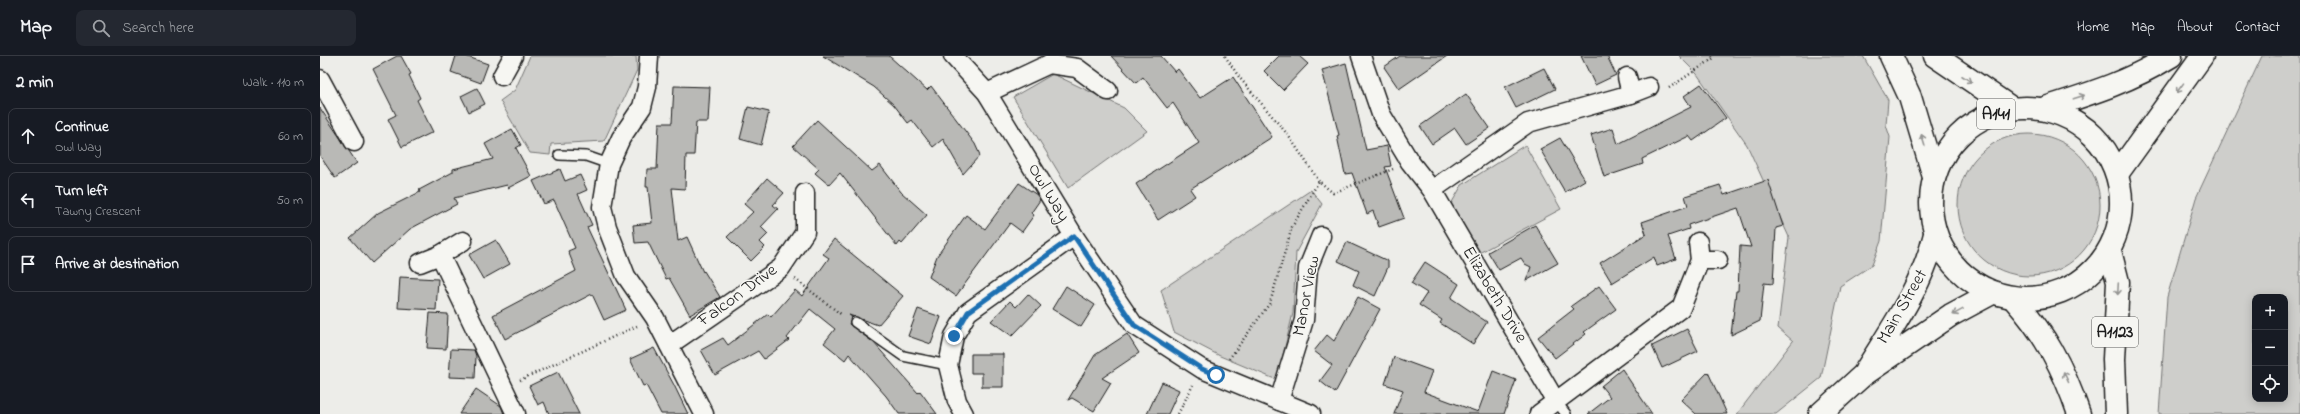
<!DOCTYPE html>
<html lang="en">
<head>
<meta charset="utf-8">
<style>
	:root { --surface:#171b24; --page:#242831; --text:#f1f3f6; --muted:#9ea1a6; --line:#363941 }
	body { margin:0; font-family:"Indie Flower",sans-serif; background:var(--page); color:var(--text) }
	.controls { position:absolute; right:12px; bottom:12px; display:grid; overflow:hidden; border-radius:8px; box-shadow:0 2px 10px #0003 }
	.controls button { width:36px; height:36px; display:grid; place-items:center; padding:0; border:0; border-bottom:1px solid var(--line); background:var(--surface); color:var(--text); font:20px sans-serif }
	.stop { position:absolute; width:12px; height:12px; margin:-9px; border:3px solid #1f6fb2; border-radius:50%; background:#fff }
	.stop.end { background:#1f6fb2; border-color:#fff; box-shadow:0 1px 4px #0008 }
	.list { margin:0; padding:0; list-style:none }
	h2 { display:flex; justify-content:space-between; align-items:center; height:52px; margin:0; padding:0 16px; font-size:17px }
	h2 small { font-size:13px; font-weight:400; color:var(--muted) }
	.list li { display:grid; grid-template-columns:26px 1fr auto; gap:12px; align-items:center; box-sizing:border-box; height:56px; margin:0 8px 8px; padding:0 8px; border:1px solid var(--line); border-radius:8px }
	.list b { display:block; font-size:15px; white-space:nowrap }
	.list p { margin:0; font-size:13px; white-space:nowrap; color:var(--muted) }
	.list em { font-size:13px; font-style:normal; color:var(--muted) }
	.icon { flex:none; width:22px; height:22px; fill:none; stroke:currentColor; stroke-width:2; stroke-linecap:round; stroke-linejoin:round }
	.map { position:relative; flex:none; width:1980px; height:358px; overflow:hidden }
	header { display:flex; align-items:center; gap:24px; box-sizing:border-box; height:56px; padding:0 20px; background:var(--surface); border-bottom:1px solid var(--line) }
	header strong { font-size:19px }
	nav { display:flex; gap:22px; margin-inline-start:auto; font-size:14px }
	.search { width:280px; height:36px; background:var(--page); display:flex; align-items:center; gap:10px; box-sizing:border-box; padding:0 14px; border-radius:8px; color:var(--muted); font-size:15px }
	main { display:flex }
	aside { flex:1; background:var(--surface) }
	.map>svg:first-child { display:block }
	.green { fill:#cececb; stroke:#757574; fill-rule:evenodd }
	.building { fill:#b9b9b6; stroke:#1c1c1c }
	.lines { fill:none; stroke-linecap:round; stroke-linejoin:round }
	.service-casing { stroke:#1c1c1c; stroke-width:12 }
	.minor-casing { stroke:#1c1c1c; stroke-width:21 }
	.secondary-casing { stroke:#1c1c1c; stroke-width:25 }
	.primary-casing { stroke:#1c1c1c; stroke-width:25 }
	.trunk-casing { stroke:#1c1c1c; stroke-width:25 }
	.path { stroke:#1c1c1c; stroke-width:2.5; stroke-dasharray:1 3; stroke-linecap:butt }
	.service { stroke:#f6f6f2; stroke-width:9 }
	.minor { stroke:#f6f6f2; stroke-width:18 }
	.secondary { stroke:#f6f6f2; stroke-width:22 }
	.primary { stroke:#f6f6f2; stroke-width:22 }
	.trunk { stroke:#f6f6f2; stroke-width:22 }
	.oneway { stroke:#949492 }
	.route { stroke:#1f6fb2; stroke-width:5 }
	.labels { text-anchor:middle; dominant-baseline:central; stroke-width:3; stroke-linejoin:round; paint-order:stroke }
	.shield { fill:#f6f6f2; stroke:#5d5d5c; stroke-width:1 }
	.shield-label { font-size:17px; font-weight:bold; fill:#1c1c1c }
	.street-label { font-size:18px; fill:#1c1c1c; stroke:#f6f6f2 }
</style>
</head>
<body>
<header>
<strong>Map</strong>
<div class="search"><svg class="icon" aria-label="search" viewBox="0 0 24 24"><circle cx="10" cy="10" r="6"/><path d="M15 15l6 6"/></svg>Search here</div>
<nav><a>Home</a><a>Map</a><a>About</a><a>Contact</a></nav>
</header>
<main>
<aside>
<h2>2 min<small>Walk · 110 m</small></h2>
<ul class="list">
<li><svg class="icon" aria-label="ahead" viewBox="0 0 24 24"><path d="M12 20V5M6 11l6-6 6 6"/></svg><div><b>Continue</b><p>Owl Way</p></div><em>60 m</em></li>
<li><svg class="icon" aria-label="left" viewBox="0 0 24 24"><path d="M17 20v-9H6M10 6l-5 5 5 5"/></svg><div><b>Turn left</b><p>Tawny Crescent</p></div><em>50 m</em></li>
<li><svg class="icon" aria-label="arrive" viewBox="0 0 24 24"><path d="M6 21V4h12l-3 4 3 4H6"/></svg><div><b>Arrive at destination</b></div></li>
</ul>
</aside>
<div class="map">
<svg width="1980" height="358" viewBox="0 0 1980 358">
	<rect width="100%" height="100%" fill="#edede9"/>
	<filter id="ink" filterUnits="userSpaceOnUse"><feTurbulence type="fractalNoise" baseFrequency=".025" numOctaves="2"/><feDisplacementMap in="SourceGraphic" scale="8" xChannelSelector="R" yChannelSelector="G"/><feConvolveMatrix kernelMatrix="1 2 1 2 8 2 1 2 1" color-interpolation-filters="sRGB"/></filter>
	<g filter="url(#ink)">
		<g class="green">
			<polygon points="210,0 316,0 317,14 284,85 231,88 230,99 210,97 180,45 195,34"/>
			<polygon points="1359,0 1543,0 1568,44 1566,69 1570,81 1561,185 1552,209 1520,230 1501,322 1456,358 1417,358 1473,285 1458,272 1469,181 1427,89 1377,18"/>
			<path d="M1942,0H1980V358H1839L1847,241L1876,142ZM1935,241H1965V343H1935Z"/>
			<polygon points="733,18 804,52 827,75 748,132 693,41"/>
			<circle cx="1709" cy="149" r="71"/>
			<polygon points="1205,89 1241,153 1159,197 1131,148 1142,129"/>
			<polygon points="991,134 1002,148 976,196 973,257 957,324 900,300 854,276 841,234"/>
		</g>
		<g class="building">
			<polygon points="77,0 81,0 91,18 89,19 100,42 97,44 113,76 82,91 68,63 76,59 53,13"/>
			<polygon points="136,0 145,0 168,8 161,27 131,16"/>
			<polygon points="503,0 569,0 607,34 611,30 655,88 660,99 643,118 623,83 613,91 592,64 588,67 574,49 554,31"/>
			<polygon points="791,0 841,0 855,16 858,13 880,42 913,21 952,81 870,133 875,140 838,164 816,128 879,87 853,47 847,52 823,21 816,27"/>
			<polygon points="959,0 979,0 988,8 963,34 944,15"/>
			<polygon points="1080,0 1127,0 1079,33 1064,11"/>
			<polygon points="1261,0 1287,0 1296,19 1275,29"/>
			<polygon points="1026,7 1046,94 1067,90 1071,110 1065,111 1084,162 1059,171 1053,155 1047,158 1032,117 1025,118 1017,80 1019,79 1002,14"/>
			<polygon points="1224,12 1235,33 1196,52 1185,31"/>
			<polygon points="1381,28 1406,62 1373,85 1369,80 1322,103 1323,108 1284,121 1271,79 1293,72 1298,88 1371,51 1364,40"/>
			<polygon points="354,30 390,31 388,66 376,66 374,99 366,99 365,133 352,132 358,185 367,181 383,216 384,215 400,241 370,259 349,222 346,223 328,186 315,187 313,169 332,167 328,131 326,131 327,113 337,113 339,67 352,67"/>
			<polygon points="157,32 165,48 149,56 141,40"/>
			<polygon points="1146,38 1170,72 1146,88 1135,72 1112,88 1100,70"/>
			<polygon points="428,51 449,56 441,89 420,83"/>
			<polygon points="0,52 37,107 15,122 0,100"/>
			<polygon points="497,64 552,115 560,109 581,136 607,159 582,188 580,186 577,190 520,117 509,129 495,117 499,113 473,90"/>
			<polygon points="192,73 201,89 196,92 211,120 188,132 187,129 134,142 137,148 90,173 52,207 30,182 58,157 100,136 99,134 133,116 133,113 173,103 165,88"/>
			<polygon points="1240,82 1265,124 1245,136 1220,93"/>
			<polygon points="240,113 245,125 260,119 267,134 258,138 272,169 267,171 306,254 284,264 272,238 185,283 173,259 256,215 248,195 255,192 234,144 224,148 213,125"/>
			<polygon points="447,122 464,137 453,149 458,153 441,171 448,178 440,186 445,191 431,205 407,181 433,156 424,148"/>
			<polygon points="1448,124 1463,170 1456,172 1453,228 1444,227 1440,265 1411,279 1416,235 1418,235 1420,190 1431,191 1418,152 1368,169 1369,173 1348,180 1356,203 1337,210 1334,201 1292,227 1280,207 1326,178 1322,166 1368,150 1365,140 1400,129 1404,139"/>
			<polygon points="699,127 717,139 720,144 711,157 714,159 702,176 690,167 636,240 609,221 617,200 646,159 665,173"/>
			<polygon points="1215,169 1238,207 1206,225 1211,211 1205,208 1201,202 1179,214 1168,196"/>
			<polygon points="514,183 583,240 558,269 529,259 532,261 529,268 554,287 598,337 600,335 617,358 579,358 566,340 529,298 525,304 504,287 515,273 490,253 467,282 469,284 444,303 438,295 395,319 381,294 403,282 408,289 448,258 451,261 475,234 482,240 509,202 503,198"/>
			<polygon points="176,184 190,208 163,223 149,199"/>
			<polygon points="1027,186 1068,205 1068,211 1055,240 1033,229 1039,215 1018,205"/>
			<polygon points="1105,206 1139,228 1131,242 1167,266 1153,288 1120,267 1122,264 1099,249 1107,237 1091,227"/>
			<polygon points="80,221 118,223 116,254 78,252"/>
			<polygon points="746,230 775,249 761,271 732,253"/>
			<polygon points="1279,230 1296,253 1264,276 1266,278 1235,302 1218,281 1254,253 1251,250"/>
			<polygon points="708,238 721,250 692,280 671,265 690,245 696,251"/>
			<polygon points="1038,241 1060,253 1015,337 1000,325 1012,309 994,295 1007,279 1014,285"/>
			<polygon points="598,253 621,261 611,288 588,280"/>
			<polygon points="110,257 128,258 126,293 107,292"/>
			<polygon points="1367,273 1378,295 1342,312 1332,290"/>
			<polygon points="807,278 819,297 782,322 791,327 774,355 752,342 748,344 775,299"/>
			<polygon points="334,292 354,329 368,358 341,358 326,329 323,330 310,303"/>
			<polygon points="131,293 154,294 156,300 155,322 129,321"/>
			<polygon points="651,298 683,298 683,331 662,331 662,317 651,317"/>
			<polygon points="1074,301 1112,315 1104,336 1158,356 1173,315 1196,324 1184,358 1074,358 1083,334 1065,328"/>
			<polygon points="1302,313 1332,358 1268,358 1290,341 1281,330"/>
			<polygon points="238,316 259,358 229,358 224,346 218,349 209,330"/>
			<polygon points="1388,316 1407,358 1376,358 1361,344"/>
			<polygon points="842,326 859,334 848,358 827,358"/>
			<polygon points="156,333 181,350 184,358 139,358"/>
		</g>
		<g class="lines">
			<defs>
				<g id="service">
					<polyline points="239,99 266,100 289,108"/>
					<polyline points="535,266 583,300 628,309"/>
					<polyline points="1235,344 1246,358"/>
				</g>
				<g id="minor">
					<polyline points="329,0 327,31 322,51 301,82 289,108 282,151 287,171 306,220 335,262 384,358"/>
					<polyline points="633,0 667,37 754,180 814,269 882,313 991,358"/>
					<polyline points="1041,0 1061,58 1090,106 1112,134 1235,344"/>
					<polyline points="182,20 193,0"/>
					<polyline points="1307,21 1311,38"/>
					<polyline points="0,23 34,86"/>
					<polyline points="667,37 729,8 757,12 788,35"/>
					<polyline points="1112,134 1208,67 1311,38 1329,31"/>
					<polyline points="120,199 196,358"/>
					<polyline points="1380,204 1398,204"/>
					<polyline points="100,207 120,199 143,185"/>
					<polyline points="349,289 461,212 485,176 485,137"/>
					<polyline points="959,345 984,264 988,212 1001,180"/>
					<polyline points="644,358 637,345 628,309 634,280 648,256 754,180"/>
					<polyline points="1219,358 1361,252 1380,204 1378,186"/>
				</g>
				<g id="secondary">
					<path d="M1546,314C1573,270 1603,229 1615,178"/>
					<polyline points="1500,358 1542,320 1631,259 1672,237"/>
				</g>
				<g id="primary">
					<polyline points="1790,195 1798,226 1794,303 1796,358"/>
					<path d="M1693,242C1726,279 1743,311 1759,358"/>
				</g>
				<g id="trunk">
					<polyline points="1571,0 1590,41 1614,121"/>
					<polyline points="1615,0 1693,53"/>
					<circle cx="1706" cy="147" r="95"/>
					<path d="M1722,53C1769,38 1809,26 1851,0"/>
					<polyline points="1797,118 1882,0"/>
				</g>
			</defs>
			<use href="#service" class="service-casing"/>
			<use href="#minor" class="minor-casing"/>
			<use href="#secondary" class="secondary-casing"/>
			<use href="#primary" class="primary-casing"/>
			<use href="#trunk" class="trunk-casing"/>
			<g class="path">
				<polyline points="905,0 919,21 968,79 999,125"/>
				<polyline points="1349,32 1394,2 1392,0"/>
				<polyline points="475,223 522,259"/>
				<polyline points="909,303 950,247 972,171 999,125 1013,137 1073,113"/>
				<polyline points="200,324 317,270"/>
				<polyline points="858,358 873,329"/>
			</g>
			<use href="#service" class="service"/>
			<use href="#minor" class="minor"/>
			<use href="#secondary" class="secondary"/>
			<use href="#primary" class="primary"/>
			<use href="#trunk" class="trunk"/>
		</g>
		<defs><path id="oneway-shaft" d="M-6 0H5M1.5-3L5.5 0L1.5 3" fill="none" stroke-width="1.6" stroke-linecap="round" stroke-linejoin="round"/></defs>
		<g class="oneway">
			<use href="#oneway-shaft" transform="translate(1647 23) rotate(33)"/>
			<use href="#oneway-shaft" transform="translate(1860 32) rotate(126)"/>
			<use href="#oneway-shaft" transform="translate(1759 41) rotate(-18)"/>
			<use href="#oneway-shaft" transform="translate(1603 84) rotate(-107)"/>
			<use href="#oneway-shaft" transform="translate(1798 233) rotate(93)"/>
			<use href="#oneway-shaft" transform="translate(1638 256) rotate(151)"/>
			<use href="#oneway-shaft" transform="translate(1746 321) rotate(-115)"/>
		</g>
	</g>
	<g class="lines" filter="url(#ink)">
		<polyline class="route" points="634,280 648,256 754,180 814,269 882,313 896,319"/>
	</g>
	<g class="labels">
		<g class="shield">
			<rect x="1657" y="43" width="38" height="30" rx="3"/>
			<rect x="1772" y="261" width="46" height="30" rx="3"/>
		</g>
		<g class="shield-label">
			<text x="1676" y="58">A141</text>
			<text x="1795" y="276">A1123</text>
		</g>
		<g class="street-label">
			<text transform="translate(728 137) rotate(59)">Owl Way</text>
			<text transform="translate(1174 239) rotate(59)">Elizabeth Drive</text>
			<text transform="translate(418 240) rotate(-36)">Falcon Drive</text>
			<text transform="translate(987 240) rotate(-79)">Manor View</text>
			<text transform="translate(1583 251) rotate(-60)">Main Street</text>
		</g>
	</g>
</svg>
<div class="controls">
<button>+</button>
<button>−</button>
<button><svg class="icon" aria-label="locate" viewBox="0 0 24 24"><circle cx="12" cy="12" r="6"/><path d="M12 2v4M12 18v4M2 12h4M18 12h4"/></svg></button>
</div>
<div class="stop" style="left:896px;top:319px"></div>
<div class="stop end" style="left:634px;top:280px"></div>
</div>
</main>
</body>
</html>
